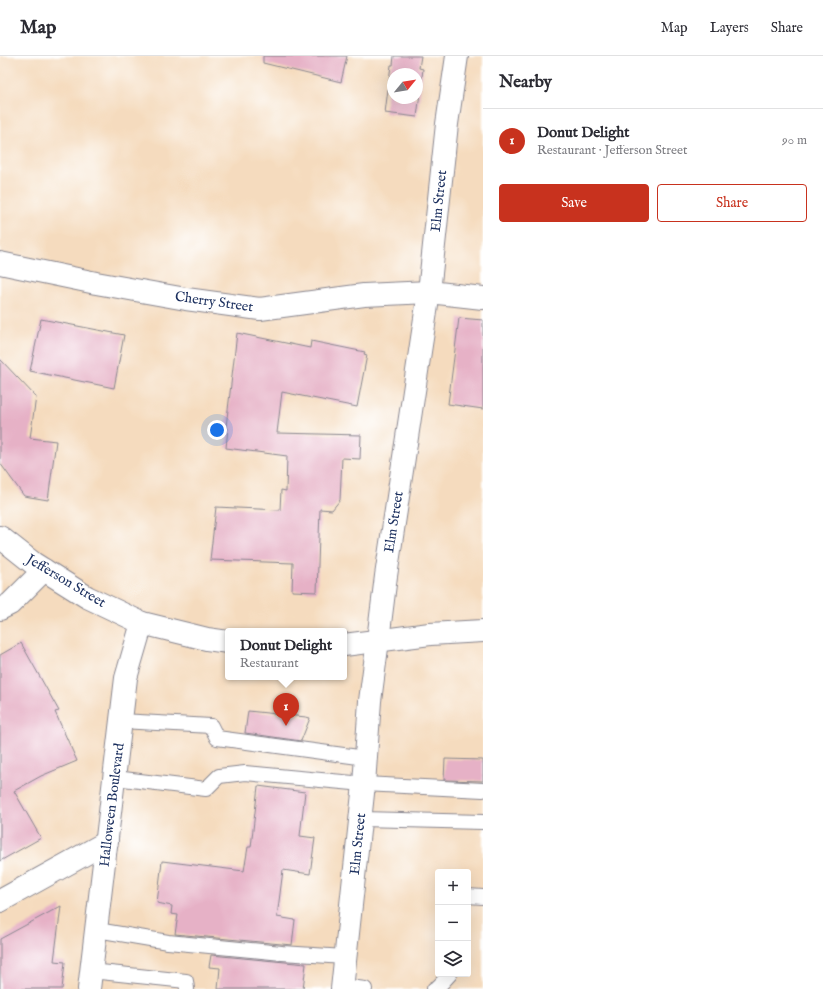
<!DOCTYPE html>
<html lang="en">
<head>
<meta charset="utf-8">
<style>
	:root { --surface:#fff; --page:#f7f7f7; --text:#2b2b33; --muted:#7c7c81; --line:#e1e1e2; --accent:#c8321e }
	body { margin:0; font-family:"IM FELL English",serif; background:var(--page); color:var(--text) }
	.controls { position:absolute; right:12px; bottom:12px; display:grid; overflow:hidden; border-radius:4px; box-shadow:0 4px 16px #0002 }
	.controls button { width:36px; height:36px; display:grid; place-items:center; padding:0; border:0; border-bottom:1px solid var(--line); background:var(--surface); color:var(--text); font:20px sans-serif }
	.compass { position:absolute; left:387px; top:12px; width:36px; height:36px; border-radius:50%; background:var(--surface); box-shadow:0 4px 16px #0002; rotate:60deg }
	.you { position:absolute; left:217px; top:374px; width:14px; height:14px; margin:-10px; border:3px solid #fff; border-radius:50%; background:#1a73e8; box-shadow:0 0 0 6px #1a73e833 }
	.badge { display:grid; place-items:center; width:26px; height:26px; border-radius:50%; background:var(--accent); color:#fff; font-size:13px; font-weight:700 }
	.pin { position:absolute; translate:-50% -33px; filter:drop-shadow(0 1px 2px #0008) }
	.pin::after { content:''; position:absolute; top:21px; width:14px; height:12px; background:inherit; clip-path:polygon(0 0,100% 0,50% 100%) }
	.popup { position:absolute; left:225px; top:572px; width:122px; height:52px; box-sizing:border-box; display:grid; place-content:center; border-radius:4px; background:var(--surface); filter:drop-shadow(0 1px 3px #0005); font-size:13px; white-space:nowrap; color:var(--muted) }
	.popup b { font-size:15px; color:var(--text) }
	.popup::after { content:''; position:absolute; left:50%; top:100%; margin-left:-8px; border:8px solid transparent; border-top-color:var(--surface) }
	.list { margin:0; padding:0; list-style:none }
	h2 { display:flex; justify-content:space-between; align-items:center; height:52px; margin:0; padding:0 16px; font-size:17px }
	h2 small { font-size:13px; font-weight:400; color:var(--muted) }
	.list li { display:grid; grid-template-columns:26px 1fr auto; gap:12px; align-items:center; box-sizing:border-box; height:64px; padding:0 16px; border-top:1px solid var(--line) }
	.list b { display:block; font-size:15px; white-space:nowrap }
	.list p { margin:0; font-size:13px; white-space:nowrap; color:var(--muted) }
	.list em { font-size:13px; font-style:normal; color:var(--muted) }
	.actions { display:flex; gap:8px; padding:12px 16px }
	.actions a { flex:1; padding:9px 0; border:1px solid var(--accent); border-radius:4px; text-align:center; font-size:14px; color:var(--accent) }
	.actions .main { background:var(--accent); color:#fff }
	.icon { flex:none; width:22px; height:22px; fill:none; stroke:currentColor; stroke-width:2; stroke-linecap:round; stroke-linejoin:round }
	.map { position:relative; flex:none; width:483px; height:933px; overflow:hidden }
	header { display:flex; align-items:center; gap:24px; box-sizing:border-box; height:56px; padding:0 20px; background:var(--surface); border-bottom:1px solid var(--line) }
	header strong { font-size:19px }
	nav { display:flex; gap:22px; margin-inline-start:auto; font-size:14px }
	main { display:flex }
	aside { flex:1; background:var(--surface) }
	.map>svg:first-child { display:block }
	.building { fill:#e6b1c6; fill-rule:evenodd }
	.lines { fill:none; stroke-linecap:round; stroke-linejoin:round }
	.lane-casing { stroke:#88858e; stroke-width:16 }
	.street-casing { stroke:#88858e; stroke-width:24 }
	.secondary-casing { stroke:#88858e; stroke-width:24 }
	.lane { stroke:#fff; stroke-width:14 }
	.street { stroke:#fff; stroke-width:22 }
	.secondary { stroke:#fff; stroke-width:22 }
	.labels { text-anchor:middle; dominant-baseline:central; stroke-width:3.5; stroke-linejoin:round; paint-order:stroke }
	.street-label { font-size:14px; fill:#1b2f5e; stroke:#fff }
</style>
</head>
<body>
<header>
<strong>Map</strong>
<nav><a>Map</a><a>Layers</a><a>Share</a></nav>
</header>
<main>
<div class="map">
<svg width="483" height="933" viewBox="0 0 483 933">
	<rect width="100%" height="100%" fill="#fff"/>
	<filter id="ink" filterUnits="userSpaceOnUse"><feTurbulence type="fractalNoise" baseFrequency=".025" numOctaves="2"/><feDisplacementMap in="SourceGraphic" scale="8" xChannelSelector="R" yChannelSelector="G"/><feConvolveMatrix kernelMatrix="1 2 1 2 8 2 1 2 1" color-interpolation-filters="sRGB"/></filter>
	<filter id="wash" filterUnits="userSpaceOnUse"><feTurbulence type="fractalNoise" baseFrequency=".012" numOctaves="4" result="noise"/><feDisplacementMap in="SourceGraphic" scale="16" xChannelSelector="R" yChannelSelector="G"/><feGaussianBlur stdDeviation="0.9" result="paint"/><feColorMatrix in="noise" values="0 0 0 0 0 0 0 0 0 0 0 0 0 0 0 0 0 1.4 0 .05"/><feComposite in="paint" operator="in"/></filter>
	<g filter="url(#wash)">
		<rect width="100%" height="100%" fill="#f5dbbe"/>
		<g id="blocks">
			<g class="building">
				<polygon points="263,0 347,0 341,26 263,7"/>
				<path d="M394,0H421L419,12L423,13L417,61L385,57L391,9H393ZM393,18H417V42H393Z"/>
				<polygon points="459,262 483,264 483,353 448,348"/>
				<polygon points="41,263 124,279 114,332 30,315"/>
				<polygon points="237,277 310,292 311,285 365,296 364,298 367,299 357,351 282,336 277,377 361,379 360,403 342,402 340,444 332,454 320,453 317,536 292,535 293,507 210,504 216,451 280,454 281,434 286,435 287,400 226,392 228,372 226,371"/>
				<polygon points="0,303 36,341 30,382 56,385 48,444 24,440 0,407"/>
				<polygon points="21,587 59,655 55,656 77,705 41,720 14,735 41,782 0,805 0,599"/>
				<polygon points="248,655 306,661 310,662 301,685 245,677"/>
				<polygon points="445,703 483,704 483,725 444,724"/>
				<polygon points="258,730 305,736 300,780 315,782 310,818 283,814 277,861 295,864 292,889 175,878 178,859 171,858 172,850 157,847 162,805 244,815 248,791 251,791"/>
				<polygon points="61,850 54,905 65,906 62,933 0,933 0,883"/>
				<polygon points="211,899 306,908 303,933 218,933 220,912 209,911"/>
			</g>
		</g>
	</g>
	<g filter="url(#ink)">
		<use href="#blocks" fill-opacity="0" stroke="#88858e" stroke-width="1"/>
		<g class="lines">
			<defs>
				<g id="lane">
					<polyline points="121,665 211,670 217,682 366,702"/>
					<polyline points="115,722 206,733 219,720 245,717 364,728 483,734"/>
					<polyline points="361,763 483,766"/>
					<polyline points="468,840 483,841"/>
					<polyline points="97,874 168,886 282,897 345,901"/>
					<polyline points="91,915 186,925 187,933"/>
					<polyline points="342,930 365,933"/>
					<polyline points="434,933 438,931 450,918"/>
				</g>
				<g id="street">
					<polyline points="0,207 96,227 186,243 260,253 364,239 429,236 483,242"/>
					<polyline points="0,553 10,548 44,514"/>
					<polyline points="0,845 107,786"/>
					<polyline points="89,933 126,622 142,567"/>
				</g>
				<g id="secondary">
					<polyline points="0,481 33,507 87,541 142,567 207,583 228,586"/>
					<polyline points="344,589 430,578 483,575"/>
					<polyline points="342,933 364,728 370,645 378,584 386,520 429,236 447,68 457,0"/>
				</g>
			</defs>
			<use href="#lane" class="lane-casing"/>
			<use href="#street" class="street-casing"/>
			<use href="#secondary" class="secondary-casing"/>
			<use href="#lane" class="lane"/>
			<use href="#street" class="street"/>
			<use href="#secondary" class="secondary"/>
		</g>
	</g>
	<g class="labels">
		<g class="street-label">
			<text transform="translate(439 145) rotate(-84)">Elm Street</text>
			<text transform="translate(214 246) rotate(8)">Cherry Street</text>
			<text transform="translate(394 466) rotate(-81)">Elm Street</text>
			<text transform="translate(66 525) rotate(31)">Jefferson Street</text>
			<text transform="translate(112 749) rotate(-83)">Halloween Boulevard</text>
			<text transform="translate(358 788) rotate(-84)">Elm Street</text>
		</g>
	</g>
</svg>
<div class="controls">
<button>+</button>
<button>−</button>
<button><svg class="icon" aria-label="layers" viewBox="0 0 24 24"><path d="M12 4l9 5-9 5-9-5zM3 14l9 5 9-5"/></svg></button>
</div>
<svg class="compass" viewBox="-18 -18 36 36"><path d="M0-13l5 13h-10z" fill="#e53935"/><path d="M0 13l5-13h-10z" fill="#7c7c81"/></svg>
<div class="you"></div>
<div class="pin badge" style="left:286px;top:670px">1</div>
<div class="popup"><b>Donut Delight</b>Restaurant</div>
</div>
<aside>
<h2>Nearby<small></small></h2>
<ul class="list">
<li><span class="badge">1</span><div><b>Donut Delight</b><p>Restaurant · Jefferson Street</p></div><em>90 m</em></li>
</ul>
<div class="actions"><a class="main">Save</a><a>Share</a></div>
</aside>
</main>
</body>
</html>
